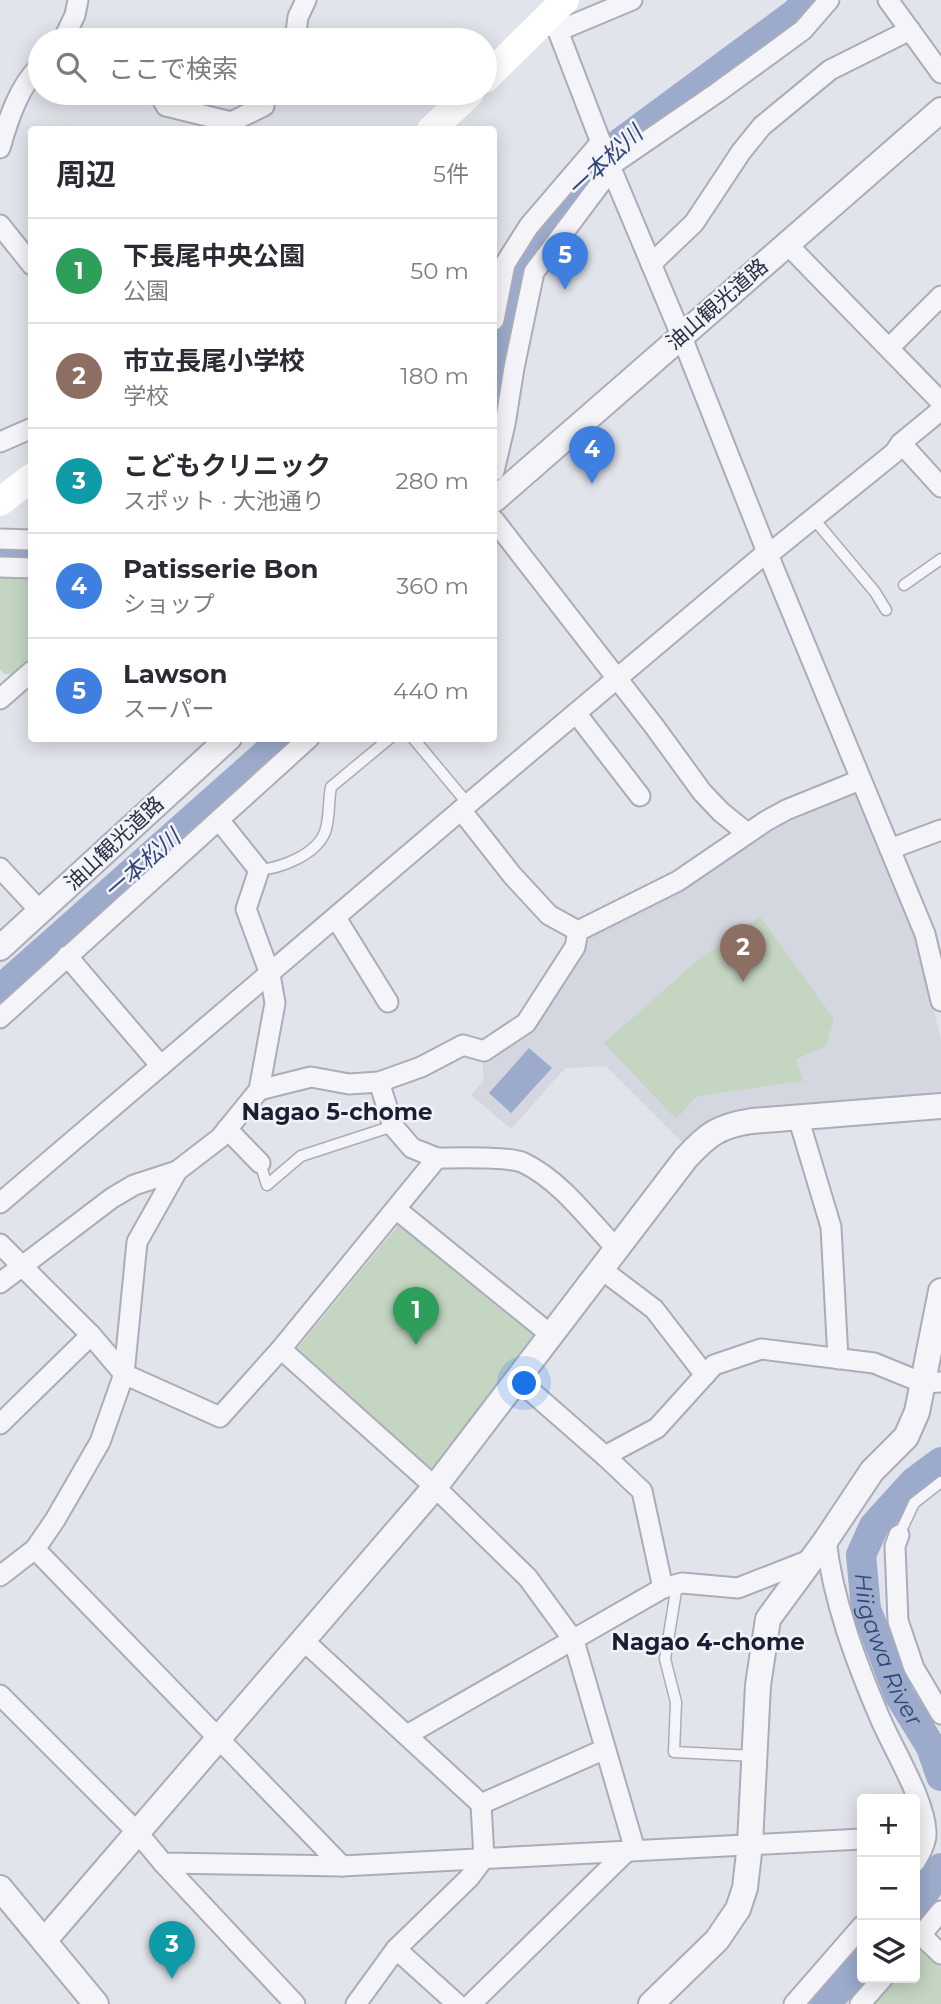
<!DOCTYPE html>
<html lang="ja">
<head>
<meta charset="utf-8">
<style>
	:root { --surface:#fff; --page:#f2f2f3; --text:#2b2b33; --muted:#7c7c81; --line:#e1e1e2; --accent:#0f766e }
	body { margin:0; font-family:Montserrat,"Noto Sans JP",sans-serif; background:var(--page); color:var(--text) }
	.controls { position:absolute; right:21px; bottom:21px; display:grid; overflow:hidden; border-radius:7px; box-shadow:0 4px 18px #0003 }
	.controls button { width:63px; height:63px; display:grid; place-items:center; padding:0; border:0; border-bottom:2px solid var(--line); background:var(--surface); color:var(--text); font:35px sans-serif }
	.you { position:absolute; left:525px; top:1384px; width:24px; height:24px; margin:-18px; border:5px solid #fff; border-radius:50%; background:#1a73e8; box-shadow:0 0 0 10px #1a73e833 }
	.badge { display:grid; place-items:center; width:46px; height:46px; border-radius:50%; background:var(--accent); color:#fff; font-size:23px; font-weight:700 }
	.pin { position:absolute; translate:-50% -58px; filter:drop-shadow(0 2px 4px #0008) }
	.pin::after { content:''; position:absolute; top:37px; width:24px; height:21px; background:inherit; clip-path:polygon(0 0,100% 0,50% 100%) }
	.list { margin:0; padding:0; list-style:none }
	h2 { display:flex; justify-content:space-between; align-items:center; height:91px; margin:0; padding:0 28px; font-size:30px }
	h2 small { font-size:23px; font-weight:400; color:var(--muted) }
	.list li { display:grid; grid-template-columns:46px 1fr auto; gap:21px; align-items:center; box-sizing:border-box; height:105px; padding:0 28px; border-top:2px solid var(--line) }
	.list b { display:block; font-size:26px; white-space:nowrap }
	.list p { margin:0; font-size:23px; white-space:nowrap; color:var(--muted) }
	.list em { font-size:23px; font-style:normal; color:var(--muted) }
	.icon { flex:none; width:38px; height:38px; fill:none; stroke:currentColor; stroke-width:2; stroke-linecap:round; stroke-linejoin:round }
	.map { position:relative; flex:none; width:941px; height:2004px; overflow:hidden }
	.search { position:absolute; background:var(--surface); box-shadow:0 4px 18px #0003; left:28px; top:28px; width:469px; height:77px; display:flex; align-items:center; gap:18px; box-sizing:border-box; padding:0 24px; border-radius:38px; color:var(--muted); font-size:26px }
	.panel { position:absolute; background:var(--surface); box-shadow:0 4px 18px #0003; left:28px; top:126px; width:469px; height:616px; border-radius:7px }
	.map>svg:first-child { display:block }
	.built { fill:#d4d6e0 }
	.green { fill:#c4d5c2 }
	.water { fill:#9cabcc }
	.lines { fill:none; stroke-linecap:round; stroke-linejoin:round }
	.river { stroke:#9cabcc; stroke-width:30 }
	.service-casing { stroke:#aaadb9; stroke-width:13 }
	.minor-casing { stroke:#aaadb9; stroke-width:23 }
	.tertiary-casing { stroke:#aaadb9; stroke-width:28 }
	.service { stroke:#f5f5f9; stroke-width:10 }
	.minor { stroke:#f5f5f9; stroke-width:19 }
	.tertiary { stroke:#f5f5f9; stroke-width:24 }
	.secondary { stroke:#fff; stroke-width:28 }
	.labels { text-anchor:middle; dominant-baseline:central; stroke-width:5; stroke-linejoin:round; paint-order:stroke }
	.street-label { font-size:21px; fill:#292e43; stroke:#f1f3f8 }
	.water-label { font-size:23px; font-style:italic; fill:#324579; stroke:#f1f3f8 }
	.neighbourhood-label { font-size:23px; font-weight:bold; fill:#1b1f34; stroke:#f1f3f8 }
</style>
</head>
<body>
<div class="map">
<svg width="941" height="2004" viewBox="0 0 941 2004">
	<rect width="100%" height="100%" fill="#e2e4eb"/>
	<polygon class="built" points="855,795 889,863 915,932 941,1040 941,1092 724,1115 701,1126 685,1145 606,1066 565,1068 511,1129 471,1095 484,1080 482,1059 528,1027 589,937 694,882 782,825"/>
	<g class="green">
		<polygon points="0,570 31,572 31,657 12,674 4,674 0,669"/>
		<polygon points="760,917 834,1019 826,1046 796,1059 803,1081 697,1096 676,1119 604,1043 699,959"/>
		<polygon points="400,1223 534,1331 537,1340 429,1474 295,1351"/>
		<polygon points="915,1949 922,1949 941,1967 941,2004 869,2004 890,1978 915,1978"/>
	</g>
	<polygon class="water" points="529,1048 552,1068 511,1113 489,1093"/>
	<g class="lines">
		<g class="river">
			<polyline points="494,384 514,267 565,196 616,146 796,13 807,0"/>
			<polyline points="0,551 32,552"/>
			<polyline points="0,990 284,738"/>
			<path id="s1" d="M941,1462L914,1482L874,1526L861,1555L866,1609L899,1695L931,1747L941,1776"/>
			<polyline points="915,1906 941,1868"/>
			<polyline points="825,2004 862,1964"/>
		</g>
		<defs>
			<g id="service">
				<polyline points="813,518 875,592 886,610"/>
				<polyline points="904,585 941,559"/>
				<polyline points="413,738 468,804"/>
				<path d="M259,870C281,868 316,855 325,832C330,818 328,802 331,787L390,738"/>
				<polyline points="260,1163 267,1185 301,1156 393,1126"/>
				<polyline points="899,1535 914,1503 941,1482"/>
				<polyline points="677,1585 665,1659 676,1702 674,1752 754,1756"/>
			</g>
			<g id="minor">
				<polyline points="888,0 941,73"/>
				<polyline points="547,20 558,31 610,166 681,335 767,552 925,934 941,1001"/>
				<polyline points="558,31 632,0"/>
				<polyline points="63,40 75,15 78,0"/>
				<polyline points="295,40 298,17 306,0"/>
				<polyline points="159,93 166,106 231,122 264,106 259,93"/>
				<path d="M0,148C8,120 19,86 40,66"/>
				<polyline points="0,225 32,265"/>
				<polyline points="787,244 941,402"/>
				<polyline points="651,264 694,223 741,152 762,126 830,70 910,30"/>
				<polyline points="494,320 505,264 529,226 601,142"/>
				<polyline points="889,348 941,296"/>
				<polyline points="941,410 901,443 941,487"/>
				<polyline points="0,442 32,428"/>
				<polyline points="494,471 505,424 514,368 534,272 603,180 610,166 718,92 803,30 829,0"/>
				<polyline points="494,520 654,726 702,792 721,812 747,833"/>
				<polyline points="0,539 32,540"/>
				<polyline points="0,567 32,568"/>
				<polyline points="0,699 32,671"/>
				<polyline points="576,713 640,796"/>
				<polyline points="461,810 512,875 549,915 578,931"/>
				<polyline points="890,849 941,830"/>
				<polyline points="0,868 41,912"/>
				<polyline points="336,918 388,1002"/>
				<polyline points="67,956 161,1066"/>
				<polyline points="0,1018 309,738"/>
				<polyline points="379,1082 421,1067 463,1045 484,1051 526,1023 575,947 578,931 678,881 766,821 786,810 860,780"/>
				<polyline points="259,1090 311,1077 349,1084 379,1082 393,1126 412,1148 437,1158"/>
				<polyline points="798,1117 831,1227 838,1359"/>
				<polyline points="227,1129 260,1163"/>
				<polyline points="0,1203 468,804 767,552 774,550 894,453 901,443"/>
				<polyline points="396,1209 551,1335"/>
				<path d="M0,1244L91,1335L124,1374L220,1417L281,1349L437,1158C456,1158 509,1156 524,1163C561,1181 589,1220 616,1248"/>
				<polyline points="601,1269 654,1309 705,1375"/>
				<polyline points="0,1283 112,1198 134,1185 177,1171"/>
				<polyline points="281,1349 435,1487 528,1578 574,1641 635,1850"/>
				<polyline points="517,1379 605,1456 642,1491 663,1588"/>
				<polyline points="0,1424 91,1335"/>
				<polyline points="605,1456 657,1428 714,1365 761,1349 874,1363 923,1383 941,1382"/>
				<polyline points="899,1535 895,1546 898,1621 914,1668 941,1714"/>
				<path d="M826,1540C833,1601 856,1662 880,1718C893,1749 925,1800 926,1832C927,1842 920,1854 915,1862"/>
				<polyline points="35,1549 342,1866"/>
				<polyline points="0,1576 35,1549 55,1520 100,1442 124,1374 137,1242 177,1171 220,1138 259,1090 275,1003 270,974 246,909 259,870 219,820"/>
				<polyline points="304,1641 481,1804 484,1858 469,1878 396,1949 356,2004"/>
				<polyline points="0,1695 138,1833 163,1863 342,1866 862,1839"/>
				<polyline points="407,1735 663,1588 682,1583 738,1588 812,1559"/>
				<polyline points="481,1804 605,1749"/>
				<polyline points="163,1863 295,2004"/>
				<polyline points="941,1911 921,1935 941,1954"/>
				<polyline points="396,1949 457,2004"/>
				<polyline points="471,2004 626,1852"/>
				<polyline points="794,2004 862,1926"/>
				<polyline points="860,2004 883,1978"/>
			</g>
			<g id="tertiary">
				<polyline points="494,500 941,110"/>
				<polyline points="0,948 229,738"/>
				<polyline points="0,1888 96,2004"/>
				<path d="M44,1941L435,1487L686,1158C708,1134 719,1126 752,1121L941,1106"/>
				<polyline points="651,2004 717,1940 738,1909 745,1888 750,1844 758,1685 768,1619 826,1540 872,1471 906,1437 917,1412 941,1291"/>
			</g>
		</defs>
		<use href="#service" class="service-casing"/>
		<use href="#minor" class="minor-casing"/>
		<use href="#tertiary" class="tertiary-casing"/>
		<use href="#service" class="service"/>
		<use href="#minor" class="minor"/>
		<use href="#tertiary" class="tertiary"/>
		<g class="secondary">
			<polyline points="485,79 565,0"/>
			<polyline points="431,130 470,93"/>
			<polyline points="0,502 32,477"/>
		</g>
	</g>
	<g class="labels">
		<g class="street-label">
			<text transform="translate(717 304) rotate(-41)">油山観光道路</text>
			<text transform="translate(114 843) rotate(-43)">油山観光道路</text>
		</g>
		<g class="water-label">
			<text transform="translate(605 161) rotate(-43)">一本松川</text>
			<text transform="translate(142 864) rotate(-41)">一本松川</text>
			<text stroke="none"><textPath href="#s1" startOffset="224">Hiigawa River</textPath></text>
		</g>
		<g class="neighbourhood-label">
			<text x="337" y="1112">Nagao 5-chome</text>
			<text x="708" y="1642">Nagao 4-chome</text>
		</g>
	</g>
</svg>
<div class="controls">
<button>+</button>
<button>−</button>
<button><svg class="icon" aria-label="layers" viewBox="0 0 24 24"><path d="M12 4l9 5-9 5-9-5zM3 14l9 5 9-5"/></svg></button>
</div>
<div class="you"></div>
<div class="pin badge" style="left:416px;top:1345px;background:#2e9e5b">1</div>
<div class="pin badge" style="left:743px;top:982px;background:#8d6e63">2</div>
<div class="pin badge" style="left:172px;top:1979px;background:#0f9aa8">3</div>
<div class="pin badge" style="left:592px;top:484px;background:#3f7fe0">4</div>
<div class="pin badge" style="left:565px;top:290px;background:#3f7fe0">5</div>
<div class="search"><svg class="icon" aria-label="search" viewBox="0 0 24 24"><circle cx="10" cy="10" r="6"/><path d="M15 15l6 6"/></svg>ここで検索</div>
<section class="panel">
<h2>周辺<small>5件</small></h2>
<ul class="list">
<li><span class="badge" style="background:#2e9e5b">1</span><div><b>下長尾中央公園</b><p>公園</p></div><em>50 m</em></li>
<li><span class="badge" style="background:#8d6e63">2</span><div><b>市立長尾小学校</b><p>学校</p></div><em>180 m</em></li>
<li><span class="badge" style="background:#0f9aa8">3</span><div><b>こどもクリニック</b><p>スポット · 大池通り</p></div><em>280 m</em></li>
<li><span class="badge" style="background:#3f7fe0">4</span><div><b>Patisserie Bon</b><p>ショップ</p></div><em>360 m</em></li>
<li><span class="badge" style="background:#3f7fe0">5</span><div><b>Lawson</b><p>スーパー</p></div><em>440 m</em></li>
</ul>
</section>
</div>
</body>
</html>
